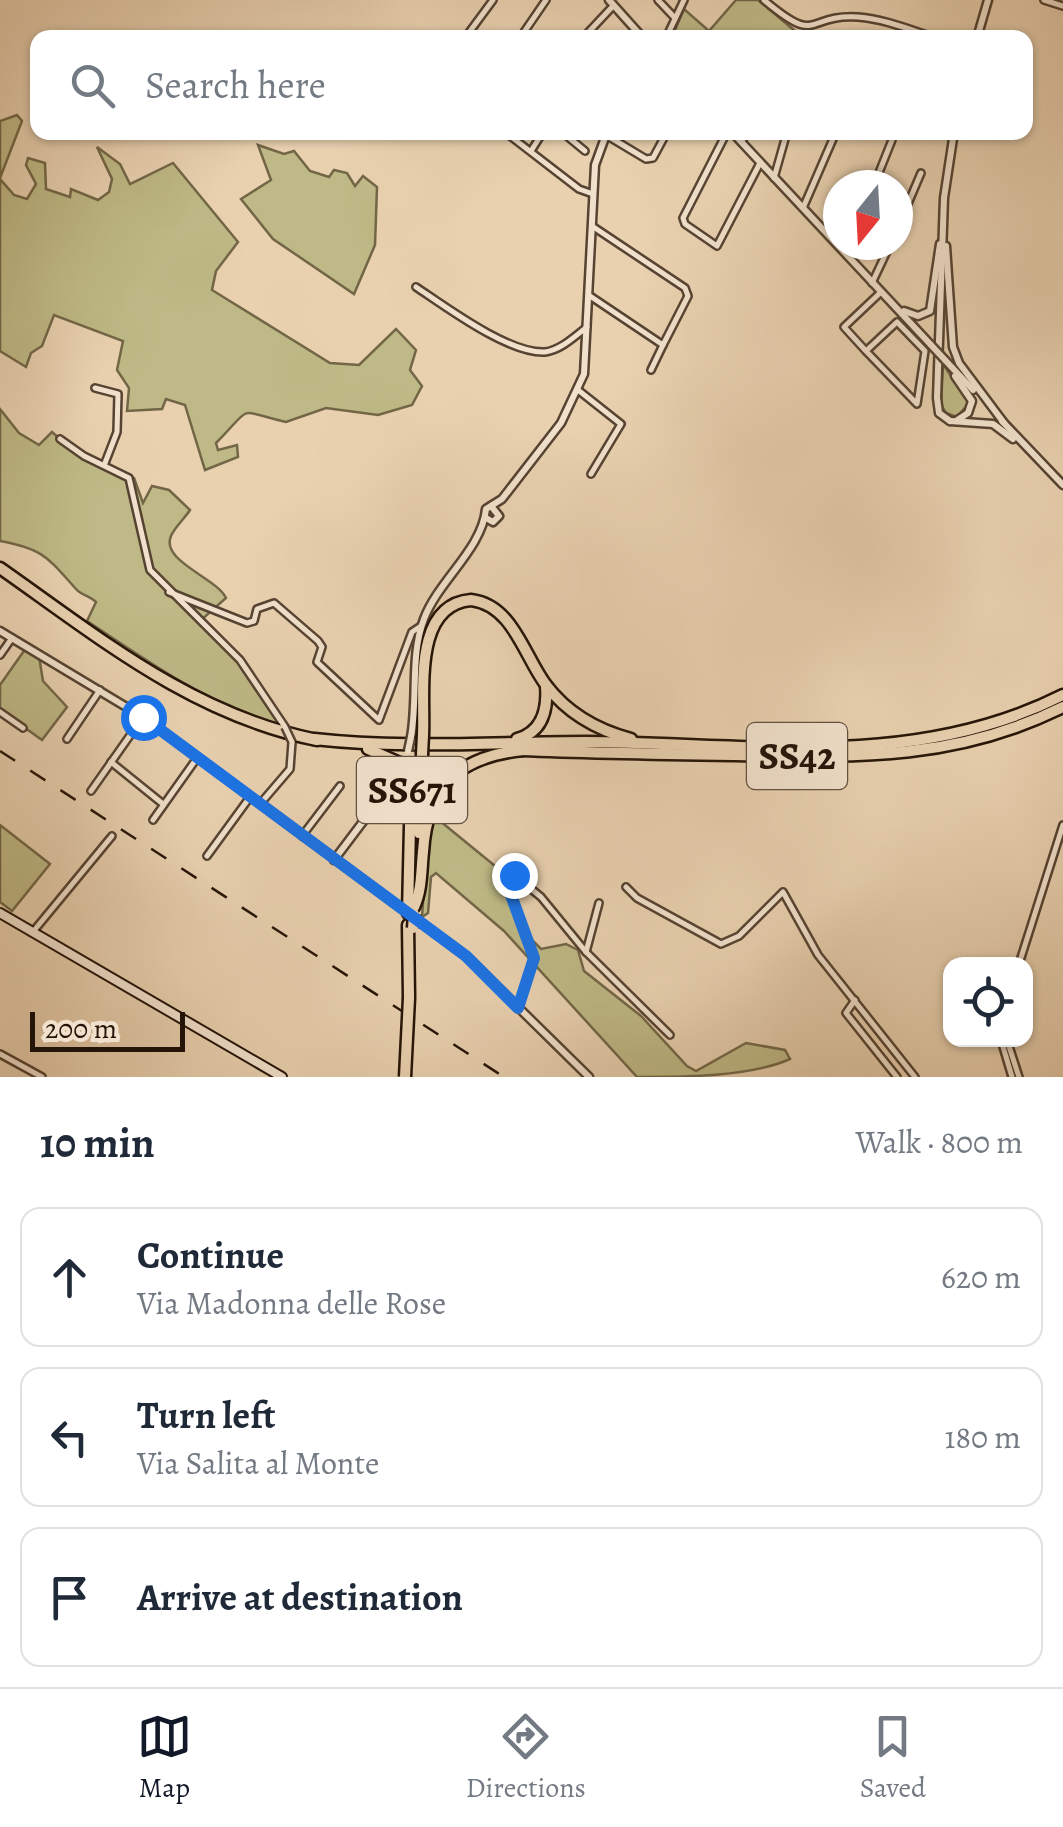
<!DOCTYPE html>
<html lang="en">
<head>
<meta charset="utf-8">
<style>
	:root { --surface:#fff; --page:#f6f6f7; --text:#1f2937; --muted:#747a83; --line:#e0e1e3; --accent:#111827 }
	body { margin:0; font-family:Alegreya,serif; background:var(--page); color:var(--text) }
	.controls { position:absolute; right:30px; bottom:30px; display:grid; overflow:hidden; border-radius:20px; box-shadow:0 2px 8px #0004 }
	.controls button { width:90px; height:90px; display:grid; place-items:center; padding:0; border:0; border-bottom:2px solid var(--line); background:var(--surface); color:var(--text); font:50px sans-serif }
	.compass { position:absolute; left:823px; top:170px; width:90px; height:90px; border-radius:50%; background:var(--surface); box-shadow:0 2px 8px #0004; rotate:198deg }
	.scale { position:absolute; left:30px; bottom:25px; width:155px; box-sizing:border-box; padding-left:10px; border:5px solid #251408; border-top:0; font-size:28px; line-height:35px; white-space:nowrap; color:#251408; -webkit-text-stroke:8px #f1e1cc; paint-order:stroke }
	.stop { position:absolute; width:30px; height:30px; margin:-22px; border:8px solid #1a73e8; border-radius:50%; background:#fff }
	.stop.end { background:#1a73e8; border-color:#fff; box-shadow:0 2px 10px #0008 }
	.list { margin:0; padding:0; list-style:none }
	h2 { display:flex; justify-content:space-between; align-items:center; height:130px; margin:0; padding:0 40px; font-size:42px }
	h2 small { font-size:32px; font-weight:400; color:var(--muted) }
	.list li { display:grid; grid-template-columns:65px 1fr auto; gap:30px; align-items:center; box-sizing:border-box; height:140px; margin:0 20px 20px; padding:0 20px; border:2px solid var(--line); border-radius:20px }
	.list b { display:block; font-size:38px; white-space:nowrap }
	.list p { margin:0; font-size:32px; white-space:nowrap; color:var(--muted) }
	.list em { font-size:32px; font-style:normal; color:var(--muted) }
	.icon { flex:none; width:55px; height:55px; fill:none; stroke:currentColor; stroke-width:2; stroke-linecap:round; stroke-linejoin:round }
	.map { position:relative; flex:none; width:1063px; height:1077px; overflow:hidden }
	.search { position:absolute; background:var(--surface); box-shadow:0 2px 8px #0004; left:30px; right:30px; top:30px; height:110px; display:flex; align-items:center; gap:25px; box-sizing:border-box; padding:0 35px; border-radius:20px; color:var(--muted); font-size:38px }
	.sheet { height:610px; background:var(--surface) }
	nav { display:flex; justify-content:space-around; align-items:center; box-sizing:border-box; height:140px; border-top:2px solid var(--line); background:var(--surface); font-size:28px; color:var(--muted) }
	nav a { display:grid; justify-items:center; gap:5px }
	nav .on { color:var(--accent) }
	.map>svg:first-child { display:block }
	.green { fill:#beb986; stroke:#726647; stroke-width:2.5 }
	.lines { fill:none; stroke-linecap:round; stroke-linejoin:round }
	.minor-casing { stroke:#564332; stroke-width:10 }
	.tertiary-casing { stroke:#564332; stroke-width:11 }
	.secondary-casing { stroke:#251408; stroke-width:12 }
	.trunk-casing { stroke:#251408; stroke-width:15 }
	.minor { stroke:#f1e1cc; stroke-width:5 }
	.tertiary { stroke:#f1e1cc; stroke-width:6 }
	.secondary { stroke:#f1e1cc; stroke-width:8 }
	.trunk { stroke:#e9d1b0; stroke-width:10 }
	.rail { stroke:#251408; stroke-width:2.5; stroke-dasharray:18 18; stroke-linecap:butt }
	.minor-bridge-casing { stroke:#564332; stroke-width:10; stroke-linecap:butt }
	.tertiary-bridge-casing { stroke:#564332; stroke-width:11; stroke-linecap:butt }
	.trunk-bridge-casing { stroke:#251408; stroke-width:15; stroke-linecap:butt }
	.minor-bridge { stroke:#f1e1cc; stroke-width:5 }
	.tertiary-bridge { stroke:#f1e1cc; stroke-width:6 }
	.trunk-bridge { stroke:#e9d1b0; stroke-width:10 }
	.route { stroke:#1a73e8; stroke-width:12 }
	.labels { text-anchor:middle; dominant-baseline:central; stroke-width:8; stroke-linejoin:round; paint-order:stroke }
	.shield { fill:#f1e1cc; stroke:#625243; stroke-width:2.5 }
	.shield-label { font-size:38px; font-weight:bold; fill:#251408 }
</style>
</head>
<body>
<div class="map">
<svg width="1063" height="1077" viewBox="0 0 1063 1077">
	<rect width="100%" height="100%" fill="#e9d1b0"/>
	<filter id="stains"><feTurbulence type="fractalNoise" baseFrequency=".002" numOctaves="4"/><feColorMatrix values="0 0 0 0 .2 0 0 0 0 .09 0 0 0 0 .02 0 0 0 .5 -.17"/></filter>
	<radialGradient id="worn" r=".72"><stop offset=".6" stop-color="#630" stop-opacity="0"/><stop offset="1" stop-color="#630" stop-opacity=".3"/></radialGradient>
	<g class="green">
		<polygon points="736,0 758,0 794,30 788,37 672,37 684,9 709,31"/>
		<polygon points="17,115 22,121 0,178 0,121"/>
		<polygon points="258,145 284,154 294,151 310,171 329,177 334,170 347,173 355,186 363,176 377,187 375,245 354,294 273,239 241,199 271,180"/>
		<path d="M97,147L120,164L130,184L173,163L238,242L216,271L212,290L330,363L359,365L396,329L416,350L410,370L422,386L412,405L378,415L326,408L286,422C234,410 255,404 216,443L218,450L237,445L238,457L205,470L185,405L166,399L162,409L127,411L129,388L117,370L123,341L54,315L42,346L31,353L26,367L0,351V179L14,195L27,199L36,184L26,165L28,158L45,163L46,189L70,197L71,189L98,200L109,192L112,179Z"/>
		<polygon points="943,364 969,403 957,417 946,413 941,405"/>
		<path d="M0,409L19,433L39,445L52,432L83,459L134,478L143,503L152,486L169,490L190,510C185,518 174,528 171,536C160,561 217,578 226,598L200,621L254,679L283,727C208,705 151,663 87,621L96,602C90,596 81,595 76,589C48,558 44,549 0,541Z"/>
		<polygon points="26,648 39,656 43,681 67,707 42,740 0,710 0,685"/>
		<path d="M440,821L500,870L519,927L541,949L566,944L578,950L584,971L641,1016L687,1066L696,1071L746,1043L785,1050L790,1059C750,1077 684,1077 637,1077L504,931L436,873L431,877L428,913L422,917L428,834L433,822Z"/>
		<polygon points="0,825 50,864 12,911 0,902"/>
	</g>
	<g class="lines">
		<defs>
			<g id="minor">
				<polyline points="658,0 675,18"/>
				<path d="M764,0C820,47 804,14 858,17C885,19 911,30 936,38"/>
				<polyline points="1044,0 1063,6"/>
				<polyline points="584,37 613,6"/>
				<polyline points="465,38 493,0"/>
				<polyline points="520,38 546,0"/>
				<polyline points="666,38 684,0"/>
				<polyline points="505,132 579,189 593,194"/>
				<polyline points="562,132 585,151"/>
				<polyline points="727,132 683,218 685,224 717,246 760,163"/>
				<polyline points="606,135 646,159 653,158 667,132"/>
				<polyline points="741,142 748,132"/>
				<polyline points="531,151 543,132"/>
				<polyline points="774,178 787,132"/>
				<polyline points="874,185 892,140"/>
				<polyline points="803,208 836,132"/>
				<polyline points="898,227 921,173"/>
				<polyline points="872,283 890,245"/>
				<path d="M416,287C446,307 509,354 545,352C561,350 575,336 587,327"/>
				<polyline points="590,296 663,345 688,296 685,288 592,226"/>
				<polygon points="897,322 925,351 917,404 866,351"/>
				<polyline points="865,350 844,327 881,292"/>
				<polyline points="651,370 663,345"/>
				<polyline points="95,388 118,394 117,432 105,463"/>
				<polyline points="578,390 621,424 591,474"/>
				<polyline points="60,439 84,456 129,478 150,570 240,660 285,727"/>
				<polyline points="169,592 247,623 254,621 257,609 274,603 318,641 322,647 317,662 379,720 412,632 421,626"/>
				<polyline points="0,655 12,638"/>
				<polyline points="0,712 23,728"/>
				<polyline points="67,739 100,690"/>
				<polyline points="111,762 163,804"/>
				<polyline points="91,791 143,717"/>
				<polyline points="260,804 290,769 292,742"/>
				<polyline points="153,820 197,758"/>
				<polyline points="302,836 340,786"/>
				<polyline points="207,856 250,797"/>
				<polyline points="626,887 637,898 721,944 739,936 783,892 818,955 915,1077"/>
				<polyline points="32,933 112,836"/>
				<polyline points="586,952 599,903"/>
				<polyline points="1019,964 1063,825"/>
				<polyline points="855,1000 846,1013 897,1077"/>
				<polyline points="518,1008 534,958 507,884 514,875 541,897 586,952 670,1035"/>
				<polyline points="1001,1040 1012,1077"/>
				<polyline points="1007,1040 1019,1077"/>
				<polyline points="0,1054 42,1077"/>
			</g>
			<g id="tertiary">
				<polyline points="609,0 643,38"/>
				<polyline points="977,38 988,0"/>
				<polyline points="732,132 931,345"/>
				<polyline points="946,246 953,347 959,363 1004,423"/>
				<polyline points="904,311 918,316 930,311 940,244"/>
				<polyline points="945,360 973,390"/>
				<polyline points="955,376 972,401 968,413 956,421"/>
				<polyline points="950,421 939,413 937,398 944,198 954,132"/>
				<polyline points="950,421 993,424 1013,439"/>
				<polyline points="1002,421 1063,485"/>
				<polyline points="486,518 493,522 499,516 491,506"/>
				<polyline points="0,631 143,717 466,956 589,1077"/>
				<path d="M411,737C418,698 410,655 424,619C438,581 482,549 486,509L502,499L561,423L584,374L595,165L607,132"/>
				<polyline points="334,860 399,774"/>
			</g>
			<polyline id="secondary" points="0,913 282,1077"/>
			<g id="trunk">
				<path d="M0,568C101,639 193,715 317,740"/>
				<path d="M423,735C425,693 412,605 471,600C513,605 524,656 546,685C568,714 597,730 631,739"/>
				<path d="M314,739C405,749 495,742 586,742C748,743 913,771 1063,695"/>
				<path d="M517,739C543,732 548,709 546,685"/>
				<polyline points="368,749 400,763 411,782 408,913"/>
				<path d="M521,750C592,753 664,754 735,755C854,757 954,761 1063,707"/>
				<polyline points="419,833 422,754"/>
				<path d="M414,907C422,890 421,870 423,852C427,786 458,757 523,750"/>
				<polyline points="408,925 409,997"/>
			</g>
		</defs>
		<use href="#minor" class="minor-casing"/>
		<use href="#tertiary" class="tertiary-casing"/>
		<use href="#secondary" class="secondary-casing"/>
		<use href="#trunk" class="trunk-casing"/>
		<use href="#minor" class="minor"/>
		<use href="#tertiary" class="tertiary"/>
		<use href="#secondary" class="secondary"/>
		<use href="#trunk" class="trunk"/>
		<polyline class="rail" points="0,751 504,1077"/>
		<defs>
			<polyline id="minor-bridge" points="285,727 292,742"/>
			<g id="tertiary-bridge">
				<polyline points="931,345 945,360"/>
				<polyline points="408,751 411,737"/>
				<polyline points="399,774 406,758"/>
			</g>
			<g id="trunk-bridge">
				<polyline points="422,754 423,735"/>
				<polyline points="413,928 414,914"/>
				<polyline points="405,1077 409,998"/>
			</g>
		</defs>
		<use href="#minor-bridge" class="minor-bridge-casing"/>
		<use href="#tertiary-bridge" class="tertiary-bridge-casing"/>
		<use href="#trunk-bridge" class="trunk-bridge-casing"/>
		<use href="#minor-bridge" class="minor-bridge"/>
		<use href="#tertiary-bridge" class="tertiary-bridge"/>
		<use href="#trunk-bridge" class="trunk-bridge"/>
	</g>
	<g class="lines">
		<polyline class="route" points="143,717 466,956 518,1008 534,958 507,884 514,875"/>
	</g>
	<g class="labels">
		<g class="shield">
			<rect x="747" y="723" width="100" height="66" rx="8"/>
			<rect x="357" y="757" width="110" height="66" rx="8"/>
		</g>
		<g class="shield-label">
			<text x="797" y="756">SS42</text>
			<text x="412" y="790">SS671</text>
		</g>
	</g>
	<rect width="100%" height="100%" filter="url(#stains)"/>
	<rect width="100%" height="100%" fill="url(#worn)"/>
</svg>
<div class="controls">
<button><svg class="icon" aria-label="locate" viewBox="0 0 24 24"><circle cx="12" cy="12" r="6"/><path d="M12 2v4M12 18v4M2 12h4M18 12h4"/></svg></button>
</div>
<svg class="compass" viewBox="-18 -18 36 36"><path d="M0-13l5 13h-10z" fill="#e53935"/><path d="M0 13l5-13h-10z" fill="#747a83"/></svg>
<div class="scale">200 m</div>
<div class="stop" style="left:143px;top:717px"></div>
<div class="stop end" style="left:514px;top:875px"></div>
<div class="search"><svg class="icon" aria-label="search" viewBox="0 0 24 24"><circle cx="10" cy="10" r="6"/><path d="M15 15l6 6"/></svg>Search here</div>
</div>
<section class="sheet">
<h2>10 min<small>Walk · 800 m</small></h2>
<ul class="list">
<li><svg class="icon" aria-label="ahead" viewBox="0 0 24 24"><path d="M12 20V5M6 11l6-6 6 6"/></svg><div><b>Continue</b><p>Via Madonna delle Rose</p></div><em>620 m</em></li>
<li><svg class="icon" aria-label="left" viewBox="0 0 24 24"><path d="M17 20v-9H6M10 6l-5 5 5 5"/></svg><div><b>Turn left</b><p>Via Salita al Monte</p></div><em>180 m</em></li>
<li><svg class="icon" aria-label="arrive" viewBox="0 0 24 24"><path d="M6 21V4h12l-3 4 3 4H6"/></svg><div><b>Arrive at destination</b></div></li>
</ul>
</section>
<nav>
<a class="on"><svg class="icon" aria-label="map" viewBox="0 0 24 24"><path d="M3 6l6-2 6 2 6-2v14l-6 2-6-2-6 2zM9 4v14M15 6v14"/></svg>Map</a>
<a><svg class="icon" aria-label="directions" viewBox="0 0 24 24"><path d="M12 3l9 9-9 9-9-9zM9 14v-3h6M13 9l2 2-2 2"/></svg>Directions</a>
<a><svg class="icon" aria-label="saved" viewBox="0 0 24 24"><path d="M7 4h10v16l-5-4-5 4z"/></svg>Saved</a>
</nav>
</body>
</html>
